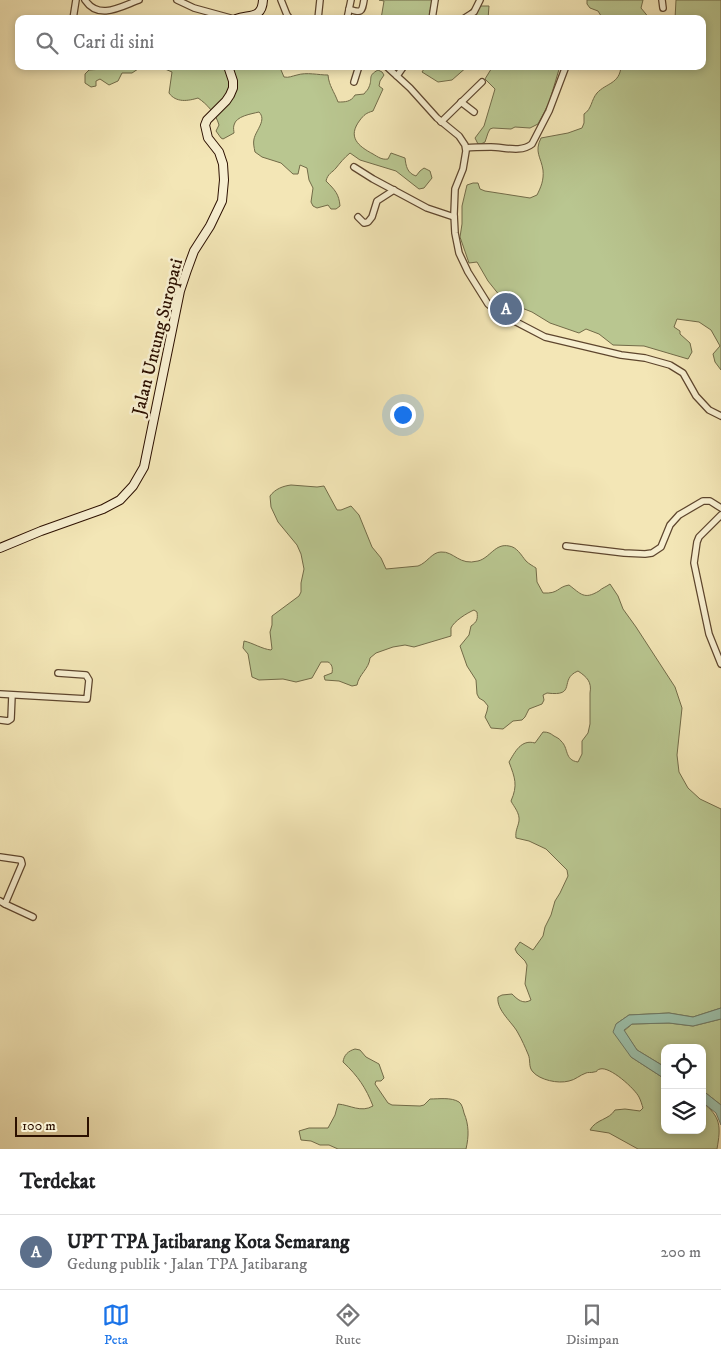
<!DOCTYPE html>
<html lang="id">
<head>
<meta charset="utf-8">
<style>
	:root { --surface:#fff; --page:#f2f2f2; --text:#202124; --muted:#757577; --line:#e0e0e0; --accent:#1a73e8 }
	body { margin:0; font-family:"IM FELL DW Pica",serif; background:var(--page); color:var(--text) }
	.controls { position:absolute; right:15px; bottom:15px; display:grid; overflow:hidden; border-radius:10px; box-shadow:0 2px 8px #0003 }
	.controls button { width:45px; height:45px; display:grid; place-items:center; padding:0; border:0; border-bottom:1px solid var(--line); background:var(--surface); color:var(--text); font:25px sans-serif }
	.scale { position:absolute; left:15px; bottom:12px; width:74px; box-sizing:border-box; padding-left:5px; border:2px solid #2c1000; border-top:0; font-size:14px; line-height:18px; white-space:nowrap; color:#2c1000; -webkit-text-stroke:4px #f7efd0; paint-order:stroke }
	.you { position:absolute; left:402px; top:414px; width:18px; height:18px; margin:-12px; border:4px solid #fff; border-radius:50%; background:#1a73e8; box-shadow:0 0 0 8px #1a73e833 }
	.badge { display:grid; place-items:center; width:32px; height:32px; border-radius:50%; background:var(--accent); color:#fff; font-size:16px; font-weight:700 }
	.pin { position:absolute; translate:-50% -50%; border:2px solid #fff; box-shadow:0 1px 5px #0006 }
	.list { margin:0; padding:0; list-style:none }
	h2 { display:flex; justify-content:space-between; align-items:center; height:65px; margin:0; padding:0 20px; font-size:21px }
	h2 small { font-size:16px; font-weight:400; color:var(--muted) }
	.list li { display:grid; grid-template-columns:32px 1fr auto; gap:15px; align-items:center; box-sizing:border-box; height:75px; padding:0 20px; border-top:1px solid var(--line) }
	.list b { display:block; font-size:19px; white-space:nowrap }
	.list p { margin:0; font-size:16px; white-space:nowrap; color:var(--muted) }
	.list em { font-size:16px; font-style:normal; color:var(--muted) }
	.icon { flex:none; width:28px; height:28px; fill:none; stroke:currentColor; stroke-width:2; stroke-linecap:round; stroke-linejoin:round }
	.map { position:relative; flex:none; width:721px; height:1149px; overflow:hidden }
	.search { position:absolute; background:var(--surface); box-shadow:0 2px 8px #0003; left:15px; right:15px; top:15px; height:55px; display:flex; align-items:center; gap:12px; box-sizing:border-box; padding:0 18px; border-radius:10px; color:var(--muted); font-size:19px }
	.sheet { height:140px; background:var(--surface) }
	nav { display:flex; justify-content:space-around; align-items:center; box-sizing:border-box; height:70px; border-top:1px solid var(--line); background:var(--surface); font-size:14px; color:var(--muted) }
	nav a { display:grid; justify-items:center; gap:2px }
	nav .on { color:var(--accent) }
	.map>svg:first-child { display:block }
	.green { fill:#b9c690; stroke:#726b48 }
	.water { fill:#9cc0aa; stroke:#6f7a66 }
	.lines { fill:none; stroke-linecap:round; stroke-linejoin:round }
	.minor-casing { stroke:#5e462e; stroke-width:8 }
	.secondary-casing { stroke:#2c1000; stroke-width:10 }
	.minor { stroke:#f7efd0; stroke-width:5.5 }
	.secondary { stroke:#f7efd0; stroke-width:8 }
	.labels { text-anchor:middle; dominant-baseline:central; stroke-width:5; stroke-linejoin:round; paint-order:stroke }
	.street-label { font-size:18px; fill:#2c1000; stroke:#f7efd0 }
</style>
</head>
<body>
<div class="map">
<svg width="721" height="1149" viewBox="0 0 721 1149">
	<rect width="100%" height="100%" fill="#f3e6b6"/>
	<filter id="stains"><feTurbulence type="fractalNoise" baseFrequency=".004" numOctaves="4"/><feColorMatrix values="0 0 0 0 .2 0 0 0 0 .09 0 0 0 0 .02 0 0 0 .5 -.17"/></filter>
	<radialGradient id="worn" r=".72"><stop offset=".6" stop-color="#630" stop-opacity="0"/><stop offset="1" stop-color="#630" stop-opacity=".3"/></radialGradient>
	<g class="green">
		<polygon points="379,0 439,0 430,10 429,19 381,19 384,1"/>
		<polygon points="587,0 643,0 641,8 650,19 603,19 598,11 590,8 587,4"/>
		<path d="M676,0H721V370L715,362L713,354L720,346L711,330L699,322L677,319L674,327L680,331V334L690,343L692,352L688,359L644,346L613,345L599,334L586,329L579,333L550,323L532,312L504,301L488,281L477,262L469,263L460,237L462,224V206L467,185L473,183H478L480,189L485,191L530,198L537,195C541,187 544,180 543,170C541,157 534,152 541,138L568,133L582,128L584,123V114C592,109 591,100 597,93C606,83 620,84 621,66H667L676,69L677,66H702V19H675Z"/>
		<polygon points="475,6 489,6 488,19 460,19"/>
		<polygon points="107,66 138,66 138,69 132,73 122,73 118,81 109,85 100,79 96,81 96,86 91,87 85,83 85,74 89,70 103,69"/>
		<path d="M158,66H283L281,70L284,77C289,78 292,76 297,75C307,72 318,75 328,75C329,86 334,91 338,102C345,102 351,102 355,95L364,94C366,91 368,90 369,87C373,78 367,76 378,70L382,72L384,75L380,81L379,86L383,89L373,111C366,113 364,115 360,120C347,137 358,146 373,154C378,157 382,160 388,159L391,153L405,158C406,166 407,173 416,176L420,171L424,168L430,171L432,178L424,188L419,189L396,171L360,160L350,153C344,158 340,163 336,168C332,173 328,173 326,181C335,190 339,194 340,206L336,209H331L328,205L317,208L313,206L311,202L313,188L309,180L307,168L300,165L298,174H293L281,163L262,157L255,152C254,147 253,143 254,139C256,130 267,120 259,112C251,114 236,116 234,125C233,128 234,131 234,133L223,139L221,138L216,131L219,125C216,114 207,104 198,98C188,101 176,103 169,93L172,72Z"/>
		<polygon points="426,66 468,66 452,80 438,82 422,72"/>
		<polygon points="493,66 560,66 549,103 538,124 530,128 515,127 511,129 493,128 490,129 488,133 485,142 481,144 478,144 475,138 484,126 495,89 485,79"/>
		<path d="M291,485L317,487L324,486L337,510H341L351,506L359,515L372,547L381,558L386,569L418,566C427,563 432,552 441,552C454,551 459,566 478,561C490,558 495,543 509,546C517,547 521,555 526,561C529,564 533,566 536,568L537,582L543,593C559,594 557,587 569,585C581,594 584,600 599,591C602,588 606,587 610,584L618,596L623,609L636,627L675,687L682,708L677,755L679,772L688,788L700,799L721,809V1008L693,1017L669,1013L629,1015L616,1024L631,1057L665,1079V1130H702V1102C721,1117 721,1126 717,1149H638L609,1133L590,1130C596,1119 609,1120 615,1110L625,1109L640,1111L643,1108C642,1105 641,1101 639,1097C635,1089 610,1066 600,1069C594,1071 600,1071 594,1072C591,1073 588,1072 586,1073C580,1075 575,1080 569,1081C558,1084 540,1080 533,1072C528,1067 531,1060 528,1054C525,1047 522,1040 518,1033C513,1023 496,1010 498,997L502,995L512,994C517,999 523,1005 531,1000L525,984L527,965L525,961L517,953L515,949L520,942L533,950L543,936L545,927L551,915L555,901L560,893L568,876L567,870L546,849L529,841L516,838C515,831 518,827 519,821C520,813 514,807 511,801C518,785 515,778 509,762C515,752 521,739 535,743L543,732C548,732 550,733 554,736C556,737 560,739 561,741C569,748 564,760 578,762L582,754V741L588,733L590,724V693C592,682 587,677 578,671C558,679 578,697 547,693L543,695L544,700L542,704L529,709L525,717L522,720L513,721L503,729L491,728L485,717L487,711L488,706L484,701L479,698L477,694L476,680L467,666L460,646L469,635L471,626C477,622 478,619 477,612L474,610C467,613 454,621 451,628C451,630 451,634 451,636L414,647L405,645L393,647L376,653L370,658C369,669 359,674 357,685L352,686L339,681L325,680L324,676L332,673C333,668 332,664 328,662H321L312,678L296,682L283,679L259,680L252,677L248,654L243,648L244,641C253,643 262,649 271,650L272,649L270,632L272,625V616L299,596L301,592V583L304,569L301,554L297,545L278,522L271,507L270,496C275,489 283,486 291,485Z"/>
		<polygon points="721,1019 721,1105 702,1090 702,1048 665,1048 665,1067 637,1050 624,1031 632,1024 669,1023 693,1026"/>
		<path d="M355,1049L360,1050L366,1057L379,1064L384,1078L381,1081H376L375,1084L388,1103L392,1105L420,1106L424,1105L430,1099C439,1099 451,1097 459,1102C462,1104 463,1109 464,1113C469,1125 469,1136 466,1149H338L329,1145H320L311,1141L301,1140L299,1131L309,1128H328L335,1115L338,1104C350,1105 361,1113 373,1106C366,1088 358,1076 343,1062C344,1055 348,1051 355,1049Z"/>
	</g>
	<g class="water">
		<polygon points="721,1008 721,1019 693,1026 669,1023 632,1024 624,1030 637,1050 665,1067 665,1079 631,1057 613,1032 616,1024 629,1015 669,1013 693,1017"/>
		<polygon points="702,1090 721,1105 721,1125 716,1113 702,1102"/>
	</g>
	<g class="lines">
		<defs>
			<g id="minor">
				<path d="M85,0C99,21 122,6 139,0"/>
				<polyline points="177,0 194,8 234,19"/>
				<polyline points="281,0 287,15 290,19"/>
				<polyline points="662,0 663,8"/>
				<path d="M349,9C361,13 362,13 364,0"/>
				<polyline points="73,19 76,0"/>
				<polyline points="318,19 320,0"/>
				<polyline points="347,19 351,0"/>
				<polyline points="432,19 435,0"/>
				<polyline points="463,19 474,12 480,0"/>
				<polyline points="386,66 410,88 437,118 459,136 465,145 466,151 463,169 455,189 454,214 455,233 459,253 468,272 488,304 499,313 545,337 621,355 645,358 670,365 683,373 696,396 709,410 721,416"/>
				<polyline points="397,76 404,66"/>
				<polyline points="354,82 359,66"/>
				<polyline points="461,102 474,112"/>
				<polyline points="441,122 482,82"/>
				<path d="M466,148C474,147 483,147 491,147C504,147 521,153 532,144L549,111L566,66"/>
				<polyline points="354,167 373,179 427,208 454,217"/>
				<polyline points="358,217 364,223 368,222 372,217 377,201 394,190"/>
				<polyline points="721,515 699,537 697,542 694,563 709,634 721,664"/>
				<polyline points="566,546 624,553 645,554 652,553 661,547 670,525 679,515 703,501 710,501 721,508"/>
				<polyline points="0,694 87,699 89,680 86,675 58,673"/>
				<polyline points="0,720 8,721 11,719 12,695"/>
				<polyline points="0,857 21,860 22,864 5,904 0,901"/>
				<polyline points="5,904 33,917"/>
			</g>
			<g id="secondary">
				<path d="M236,19C250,14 262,19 263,0"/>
				<polyline points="0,548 41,531 103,509 120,500 133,486 144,467 180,291 187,270 194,251 210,226 222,201 224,180 223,164 219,152 208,138 205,125 207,120 226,101 230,95 233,88 233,81 228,66"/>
			</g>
		</defs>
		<use href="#minor" class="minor-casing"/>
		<use href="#secondary" class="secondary-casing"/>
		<use href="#minor" class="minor"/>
		<use href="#secondary" class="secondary"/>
	</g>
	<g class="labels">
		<g class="street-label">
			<text transform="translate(158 337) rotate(-76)">Jalan Untung Suropati</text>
		</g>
	</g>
	<rect width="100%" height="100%" filter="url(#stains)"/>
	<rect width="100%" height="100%" fill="url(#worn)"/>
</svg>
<div class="controls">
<button><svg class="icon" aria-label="locate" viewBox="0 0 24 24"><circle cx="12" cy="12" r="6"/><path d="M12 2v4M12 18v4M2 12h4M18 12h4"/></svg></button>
<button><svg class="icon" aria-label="layers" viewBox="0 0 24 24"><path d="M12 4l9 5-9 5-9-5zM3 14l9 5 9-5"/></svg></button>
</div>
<div class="scale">100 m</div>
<div class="you"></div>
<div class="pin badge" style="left:506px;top:309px;background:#5c6f8a">A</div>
<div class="search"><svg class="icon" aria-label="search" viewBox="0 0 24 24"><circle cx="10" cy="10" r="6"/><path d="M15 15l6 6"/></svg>Cari di sini</div>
</div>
<section class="sheet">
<h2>Terdekat<small></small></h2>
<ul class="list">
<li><span class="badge" style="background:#5c6f8a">A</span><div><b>UPT TPA Jatibarang Kota Semarang</b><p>Gedung publik · Jalan TPA Jatibarang</p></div><em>200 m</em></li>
</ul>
</section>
<nav>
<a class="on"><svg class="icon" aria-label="map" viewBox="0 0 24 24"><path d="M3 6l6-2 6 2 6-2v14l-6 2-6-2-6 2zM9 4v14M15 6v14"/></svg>Peta</a>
<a><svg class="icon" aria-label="directions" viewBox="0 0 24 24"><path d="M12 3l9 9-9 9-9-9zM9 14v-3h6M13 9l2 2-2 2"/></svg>Rute</a>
<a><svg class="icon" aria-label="saved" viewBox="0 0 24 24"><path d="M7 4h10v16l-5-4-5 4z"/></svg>Disimpan</a>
</nav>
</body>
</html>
